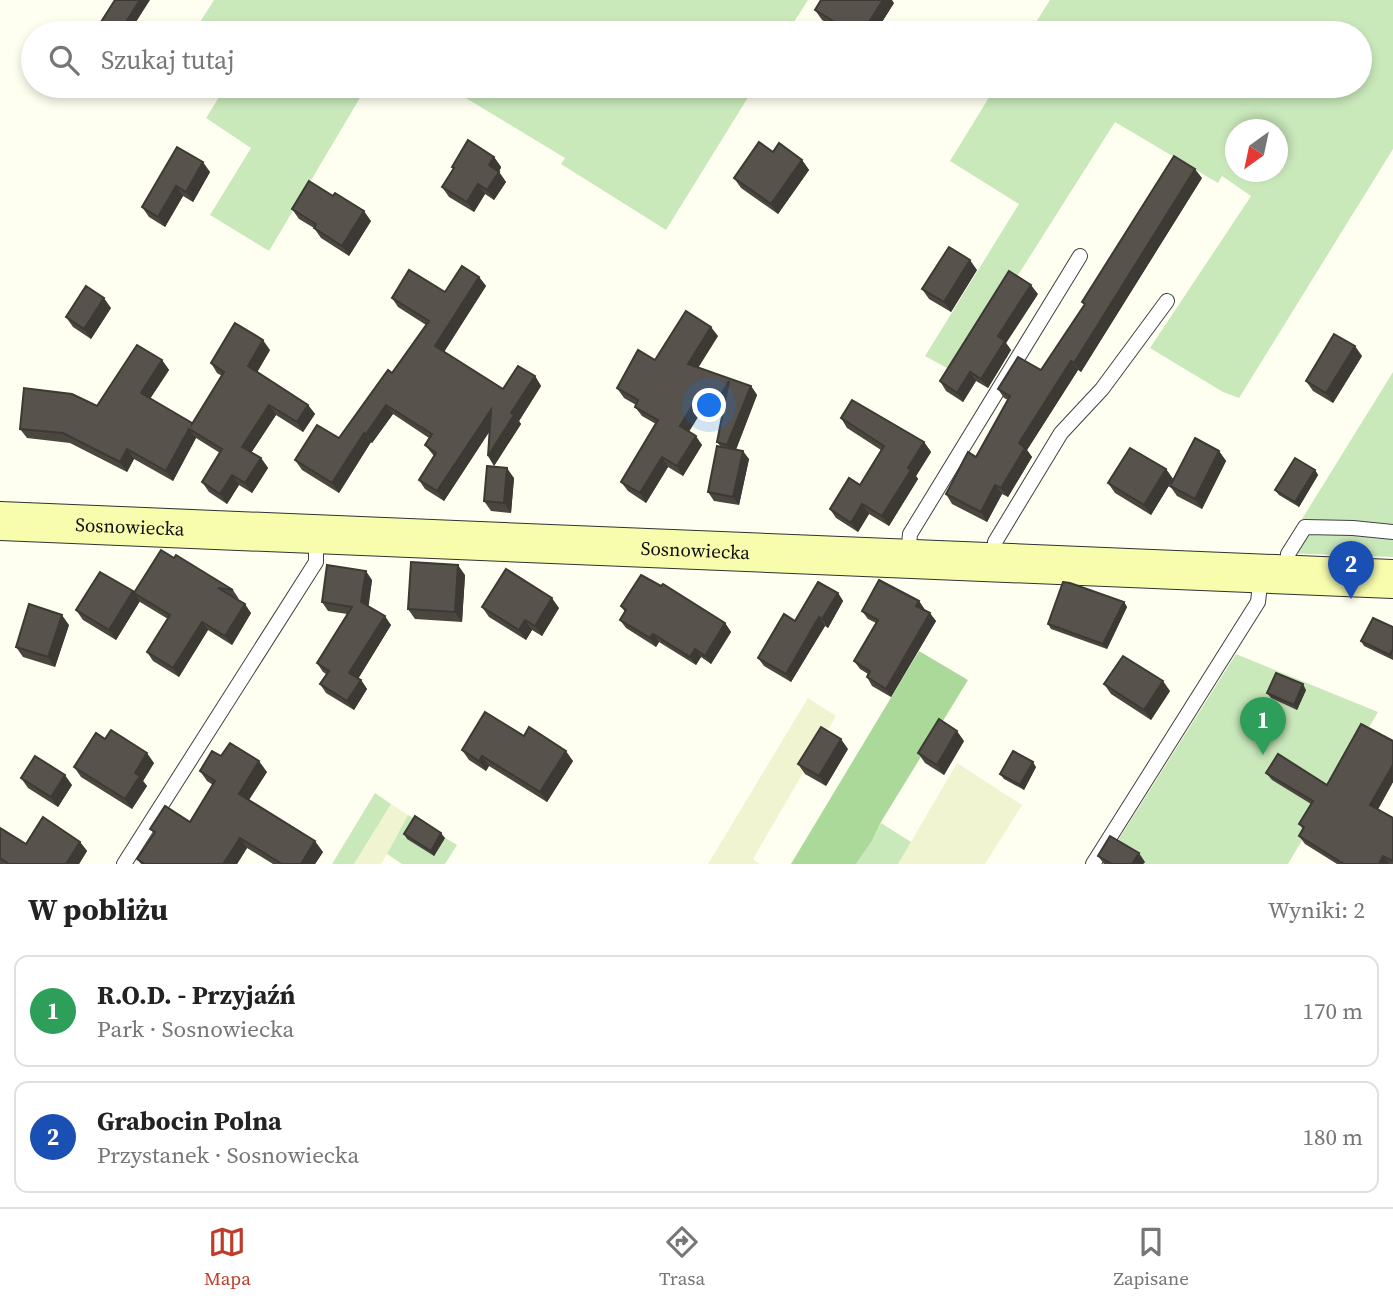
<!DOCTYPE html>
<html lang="pl">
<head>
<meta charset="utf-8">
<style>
	:root { --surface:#fff; --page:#f6f6f6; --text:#222; --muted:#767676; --line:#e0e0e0; --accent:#bd3d29 }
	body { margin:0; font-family:"Source Serif 4",serif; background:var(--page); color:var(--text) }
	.compass { position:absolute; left:1225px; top:119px; width:63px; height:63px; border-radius:50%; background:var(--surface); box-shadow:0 4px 10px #0003; rotate:213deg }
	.you { position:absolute; left:710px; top:406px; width:24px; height:24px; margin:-18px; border:5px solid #fff; border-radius:50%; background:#1a73e8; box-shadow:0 0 0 10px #1a73e833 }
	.badge { display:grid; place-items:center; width:46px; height:46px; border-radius:50%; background:var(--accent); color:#fff; font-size:23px; font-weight:700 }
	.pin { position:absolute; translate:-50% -58px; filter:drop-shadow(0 2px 4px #0008) }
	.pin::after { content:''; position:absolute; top:37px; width:24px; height:21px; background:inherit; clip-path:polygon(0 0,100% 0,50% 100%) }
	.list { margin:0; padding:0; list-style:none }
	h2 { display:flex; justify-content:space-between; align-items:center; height:91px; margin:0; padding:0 28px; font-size:30px }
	h2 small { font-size:23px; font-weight:400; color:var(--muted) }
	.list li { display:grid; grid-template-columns:46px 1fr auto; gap:21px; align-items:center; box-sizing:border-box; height:112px; margin:0 14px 14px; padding:0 14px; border:2px solid var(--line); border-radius:14px }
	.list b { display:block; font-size:26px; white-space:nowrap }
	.list p { margin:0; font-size:23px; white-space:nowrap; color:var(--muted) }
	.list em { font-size:23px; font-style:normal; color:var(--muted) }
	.icon { flex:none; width:38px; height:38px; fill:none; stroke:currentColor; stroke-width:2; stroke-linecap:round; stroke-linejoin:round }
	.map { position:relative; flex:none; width:1393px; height:864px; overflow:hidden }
	.search { position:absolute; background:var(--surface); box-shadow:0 4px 10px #0003; left:21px; right:21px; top:21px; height:77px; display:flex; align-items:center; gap:18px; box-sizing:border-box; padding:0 24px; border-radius:38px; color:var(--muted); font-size:26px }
	.sheet { height:343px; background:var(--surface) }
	nav { display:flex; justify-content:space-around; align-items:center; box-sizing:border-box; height:98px; border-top:2px solid var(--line); background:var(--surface); font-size:19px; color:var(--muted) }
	nav a { display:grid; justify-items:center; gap:4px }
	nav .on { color:var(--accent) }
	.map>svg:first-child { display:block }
	.farmland { fill:#f1f4d1 }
	.green { fill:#cae9bb; fill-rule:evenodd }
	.forest { fill:#abd99a }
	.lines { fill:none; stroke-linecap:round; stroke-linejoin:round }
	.lane-casing { stroke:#424242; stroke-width:16 }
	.secondary-casing { stroke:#313131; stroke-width:40 }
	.lane { stroke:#fff; stroke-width:14 }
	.secondary { stroke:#f7fdad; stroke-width:38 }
	.wall { fill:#4b4740 }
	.shaded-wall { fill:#3d3934 }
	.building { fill:#57524b; stroke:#3d3934; stroke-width:2 }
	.labels { text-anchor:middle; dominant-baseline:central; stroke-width:7; stroke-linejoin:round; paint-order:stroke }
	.street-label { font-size:19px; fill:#0f0f0f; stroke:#fff }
</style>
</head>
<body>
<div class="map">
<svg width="1393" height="864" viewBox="0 0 1393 864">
	<rect width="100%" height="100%" fill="#fffff1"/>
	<g class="farmland">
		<polygon points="808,698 836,716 753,859 760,864 708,864"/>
		<polygon points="957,763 1022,805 985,864 898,864"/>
		<polygon points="391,804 408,815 387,854 381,864 354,864"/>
	</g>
	<g class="green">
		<polygon points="214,0 808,0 787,33 193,33"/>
		<path d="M1050,0H1393V149L1239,398L1223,392L1150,348L1251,196L1222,176L1218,183L1115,122L956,373L925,356L1019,204L950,161L996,86H1360V33H1029ZM1236,130H1278V172H1236Z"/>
		<polygon points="226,86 367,86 269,251 210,215 251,148 206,118"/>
		<polygon points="446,86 755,86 666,230 561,164 565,158"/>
		<polygon points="1393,372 1393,557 1281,553"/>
		<polygon points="1236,654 1378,712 1288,864 1103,864"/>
		<polygon points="375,793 391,804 354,864 332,864"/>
		<polygon points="408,815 457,845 445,864 402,864 387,854"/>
		<polygon points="881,823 911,842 898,864 856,864 872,841"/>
	</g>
	<polygon class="forest" points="919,651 968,680 881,822 872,841 856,864 791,864"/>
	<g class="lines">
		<defs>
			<g id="lane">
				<polyline points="908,556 910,534 1080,256"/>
				<polyline points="995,560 995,542 1061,433 1102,389 1167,301"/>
				<polyline points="1288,573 1288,554 1305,527 1353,528 1393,532"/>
				<polyline points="124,864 316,562 316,536"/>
				<polyline points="1093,864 1258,602 1261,575"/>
			</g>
			<g id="secondary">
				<path id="s1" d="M0,521L1393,579"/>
			</g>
		</defs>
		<use href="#lane" class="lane-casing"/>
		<use href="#secondary" class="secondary-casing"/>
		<use href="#lane" class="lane"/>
		<use href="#secondary" class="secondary"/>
	</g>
	<g class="wall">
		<polygon points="894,3 875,33 844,33 822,20 815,10"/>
		<polygon points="177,147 210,172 193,202 183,196 165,227 149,217 142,207"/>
		<polygon points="773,152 802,160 809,170 778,214 741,188 734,178"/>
		<polygon points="494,157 501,167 499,172 506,182 494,200 485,194 474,212 449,197 442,187 454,170 452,167"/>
		<polygon points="1202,178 1081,372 1078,370 1027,450 1032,457 1008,497 1002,494 987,522 952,504 946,494 976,457 1008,400 1004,398 998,389 1041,370 1085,305 1082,302"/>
		<polygon points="292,209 371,221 349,256 321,238 314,228 299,219"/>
		<polygon points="977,270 951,312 929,299 922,289"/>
		<polygon points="479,277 486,286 444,352 503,389 535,376 541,386 519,421 521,424 494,466 489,432 444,501 425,489 419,480 434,456 425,445 429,438 393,414 372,443 371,442 339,493 302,470 295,460 339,438 392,373 426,325 398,307 392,298 445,292"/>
		<polygon points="1038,294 1006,343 1011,350 988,388 976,381 963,402 946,391 940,381"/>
		<polygon points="111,308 91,339 73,327 66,317"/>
		<polygon points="718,336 698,367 751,386 757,395 736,450 749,459 739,505 714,501 708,492 721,447 717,442 723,411 706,404 689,431 702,445 683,476 668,467 646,503 628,491 621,482 656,424 642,416 635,407 636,405 624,398 617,388 655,360"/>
		<polygon points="270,350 257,372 308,405 315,414 303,432 276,415 251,453 261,458 268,468 252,493 239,485 227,504 209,492 202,482 220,453 196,438 173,481 134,459 127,472 70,443 27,438 20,429 97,406 162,360 169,370 150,399 193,423 222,376 217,373 211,363"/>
		<polygon points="1362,356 1333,403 1313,391 1306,381"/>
		<polygon points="841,418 924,442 931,452 916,476 918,479 889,526 869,514 858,532 836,518 830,509 860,485 881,450 847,428"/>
		<polygon points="1219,451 1226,461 1202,509 1177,496 1170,486"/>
		<polygon points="1166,469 1173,479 1151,515 1115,493 1108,483"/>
		<polygon points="1315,470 1318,475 1299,507 1279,495 1275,490"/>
		<polygon points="514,478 511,513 491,511 484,501"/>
		<polygon points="174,558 233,590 239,599 235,598 251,613 232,645 208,630 179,677 153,661 147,652 168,619 140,602 134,593"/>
		<polygon points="465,575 462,622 415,619 408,609"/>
		<polygon points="372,580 368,606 391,625 358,679 361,680 367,689 354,710 326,693 320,684 326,674 323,672 317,663 347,614 328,611 322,602"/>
		<polygon points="133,591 140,601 116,640 83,620 76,610"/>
		<polygon points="838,593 843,601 828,628 825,626 791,682 764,666 758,658 795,621"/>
		<polygon points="919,601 925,610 936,621 891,697 872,686 867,677 868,674 860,669 854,661 876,623 868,619 862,611"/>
		<polygon points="1124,602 1127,607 1107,649 1051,629 1048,624"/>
		<polygon points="621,606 725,623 731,632 711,664 701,657 696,665 659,642 656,647 626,628 620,620 625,612"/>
		<polygon points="482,607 559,608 542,636 532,630 526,640 489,617"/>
		<polygon points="69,625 55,667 23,657 16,647"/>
		<polygon points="1393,627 1393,660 1364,646 1361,641"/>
		<polygon points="1104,684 1170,691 1151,720 1111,694"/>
		<polygon points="1306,690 1297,710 1271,698 1267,693"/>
		<polygon points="524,736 573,761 547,802 489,766 486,771 469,760 462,750"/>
		<polygon points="964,741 944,775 925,763 918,753"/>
		<polygon points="1393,741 1393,782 1378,809 1393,818 1393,864 1337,864 1305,844 1299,836 1303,829 1299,824 1311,804 1272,780 1266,773 1327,785"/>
		<polygon points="848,749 826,786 805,774 798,764"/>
		<polygon points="221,756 267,772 249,800 323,852 315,864 273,864 247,848 237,864 141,864 137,859 154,833 150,829 190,822 213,785 207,781 200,771"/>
		<polygon points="154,763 143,781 147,786 132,809 81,777 74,767"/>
		<polygon points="1036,767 1024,790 1004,779 1000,774"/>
		<polygon points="21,778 72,785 58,807 28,788"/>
		<polygon points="0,828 26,844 80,842 87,851 79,864 0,864"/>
		<polygon points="404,834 445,838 434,856 407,839"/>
		<polygon points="1098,856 1145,862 1143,864 1104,864"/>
	</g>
	<g class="shaded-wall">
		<polygon points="140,0 150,0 129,33 119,33"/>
		<polygon points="883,0 892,0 894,3 875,33 862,33"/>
		<polygon points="494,157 501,167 499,172 506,182 494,200 487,190 489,165"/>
		<polygon points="802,160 809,170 778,214 771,204"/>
		<polygon points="203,162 210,172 193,202 186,192"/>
		<polygon points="1195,169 1202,178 1081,372 1074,363"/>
		<polygon points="478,184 485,194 474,212 467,202"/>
		<polygon points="176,186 183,196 165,227 158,217"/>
		<polygon points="364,211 371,221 349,256 342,246"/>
		<polygon points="970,260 977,270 951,312 944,302"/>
		<polygon points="479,277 486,286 442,355 435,346"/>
		<polygon points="1031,285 1038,294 1006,343 1011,350 988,388 981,379 998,336"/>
		<polygon points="104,298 111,308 91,339 84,329"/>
		<polygon points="711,327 718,336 695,373 688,364"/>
		<polygon points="263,340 270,350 255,376 248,366"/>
		<polygon points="1355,346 1362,356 1333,403 1326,393"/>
		<polygon points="162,360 169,370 147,403 141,393"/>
		<polygon points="1071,361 1078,370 1027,450 1032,457 1008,497 1001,488 1019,443"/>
		<polygon points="970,372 976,381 963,402 957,393"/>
		<polygon points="535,376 541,386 519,421 521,424 494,466 488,456 511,413"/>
		<polygon points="729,381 723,411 717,402"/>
		<polygon points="751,386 757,395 734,454 727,445"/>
		<polygon points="699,395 706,404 687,435 680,426"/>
		<polygon points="269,405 276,415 249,456 242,447"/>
		<polygon points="308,405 315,414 303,432 297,422"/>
		<polygon points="386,405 393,414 372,443 366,434"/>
		<polygon points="491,410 497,420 444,501 437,491"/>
		<polygon points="189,429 196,438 173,481 166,471"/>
		<polygon points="364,433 371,442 339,493 332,483"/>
		<polygon points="696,436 702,445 683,476 677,466"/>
		<polygon points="924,442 931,452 916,476 918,479 889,526 882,516 908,468"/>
		<polygon points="127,449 134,459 127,472 120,462"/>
		<polygon points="743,451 749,459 739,505 733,497"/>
		<polygon points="1219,451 1226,461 1202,509 1195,499"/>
		<polygon points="662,457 668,467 646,503 640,493"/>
		<polygon points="261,458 268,468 252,493 245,483"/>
		<polygon points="507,468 514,478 511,513 504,503"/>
		<polygon points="1166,469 1173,479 1151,515 1144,505"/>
		<polygon points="1315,470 1318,475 1299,507 1295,502"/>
		<polygon points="232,475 239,485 227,504 220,494"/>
		<polygon points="995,485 1002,494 987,522 981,512"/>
		<polygon points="862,504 869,514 858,532 851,523"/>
		<polygon points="458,565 465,575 462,622 455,612"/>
		<polygon points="366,571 372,580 368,611 361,602"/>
		<polygon points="133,591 140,601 116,640 109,630"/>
		<polygon points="838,593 843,601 828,628 822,619"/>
		<polygon points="552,598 559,608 542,636 535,626"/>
		<polygon points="919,601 925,610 916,606"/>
		<polygon points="1124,602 1127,607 1107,649 1103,644"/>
		<polygon points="245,604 251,613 232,645 225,636"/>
		<polygon points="930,613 936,621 891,697 886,689"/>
		<polygon points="62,615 69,625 55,667 48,657"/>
		<polygon points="385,616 391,625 356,682 349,673"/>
		<polygon points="819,617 825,626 791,682 786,674"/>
		<polygon points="525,620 532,630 526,640 519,630"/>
		<polygon points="202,622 208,630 179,677 173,668"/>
		<polygon points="725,623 731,632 711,664 705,656"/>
		<polygon points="653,634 659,642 656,647 650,638"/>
		<polygon points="695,649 701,657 696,665 690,657"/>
		<polygon points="361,680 367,689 354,710 347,701"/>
		<polygon points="1163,681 1170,691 1151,720 1144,710"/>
		<polygon points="1303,684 1306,690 1297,710 1294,705"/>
		<polygon points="957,731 964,741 944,775 937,765"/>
		<polygon points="841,739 848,749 826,786 819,776"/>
		<polygon points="566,751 573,761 547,802 540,792"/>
		<polygon points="147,753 154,763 143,781 147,786 132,809 125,799 135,773"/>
		<polygon points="482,756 489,766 486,771 479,761"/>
		<polygon points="259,761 267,772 246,804 239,794"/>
		<polygon points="1033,762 1036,767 1024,790 1020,785"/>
		<polygon points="1393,765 1393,782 1376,813 1370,805"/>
		<polygon points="65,775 72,785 58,807 51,797"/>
		<polygon points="441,833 445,838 434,856 431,851"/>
		<polygon points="240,838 247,848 237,864 223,864"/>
		<polygon points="315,841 323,852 315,864 301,864"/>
		<polygon points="80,842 87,851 79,864 66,864"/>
		<polygon points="1139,853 1145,862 1143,864 1132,864"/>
		<polygon points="1383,856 1389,863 1389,864 1379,864"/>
	</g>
	<g class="building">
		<polygon points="115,0 140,0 119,33 94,33"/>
		<polygon points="821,0 883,0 862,33 853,33 815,10"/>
		<polygon points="468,140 494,157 489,165 499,172 487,190 478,184 467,202 442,187 454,168 452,167"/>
		<polygon points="759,142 773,152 779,143 802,160 771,204 734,178"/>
		<polygon points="177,147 203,162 186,192 176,186 158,217 142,207"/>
		<polygon points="1174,156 1195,169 1074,363 1071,361 1019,443 1025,448 1001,488 995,485 981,512 946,494 968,452 976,457 1010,396 998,389 1018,357 1041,370 1085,304 1082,302"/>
		<polygon points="309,181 333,196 335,193 364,211 342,246 314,228 316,224 292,209"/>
		<polygon points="949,247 970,260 944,302 922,289"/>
		<polygon points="462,266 479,277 435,346 503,389 518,366 535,376 511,413 514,415 488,456 491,410 437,491 419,480 436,453 425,445 432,434 386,405 366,434 364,433 332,483 295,460 317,425 339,438 388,370 392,373 429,321 392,298 409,270 445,292"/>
		<polygon points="1009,271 1031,285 998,336 1005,341 981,379 970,372 957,393 940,381"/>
		<polygon points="86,286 104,298 84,329 66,317"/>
		<polygon points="686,311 711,327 688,364 751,386 727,445 717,442 729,381 717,402 699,395 680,426 696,436 677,466 662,457 640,493 621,482 658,420 635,407 638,400 617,388 638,350 655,360"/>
		<polygon points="235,323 263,340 248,366 308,405 297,422 269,405 242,447 261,458 245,483 232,475 220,494 202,482 222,449 189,429 166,471 127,449 120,462 63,433 20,429 24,388 72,394 97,406 137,345 162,360 141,393 192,423 192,424 224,372 211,363"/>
		<polygon points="1334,334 1355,346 1326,393 1306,381"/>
		<polygon points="852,400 924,442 908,468 911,470 882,516 862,504 851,523 830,509 849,478 860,485 884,446 841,418"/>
		<polygon points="1195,438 1219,451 1195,499 1170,486"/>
		<polygon points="717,446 743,451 733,497 708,492"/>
		<polygon points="1130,448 1166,469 1144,505 1108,483"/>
		<polygon points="1295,458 1315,470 1295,502 1275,490"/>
		<polygon points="487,466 507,468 504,503 484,501"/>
		<polygon points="161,550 174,558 176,555 233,590 218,588 245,604 225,636 202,622 173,668 147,652 170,615 134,593"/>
		<polygon points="411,562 458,565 455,612 408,609"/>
		<polygon points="327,565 366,571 361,602 385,616 349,673 361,680 347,701 320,684 329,671 317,663 352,607 322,602"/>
		<polygon points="506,569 552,598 535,626 525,620 519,630 482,607"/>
		<polygon points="100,572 133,591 109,630 76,610"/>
		<polygon points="641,575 661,586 663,584 725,623 705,656 695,649 690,657 653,634 650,638 620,620 626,610 621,606"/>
		<polygon points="879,580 919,601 916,606 930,613 886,689 867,677 870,671 854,661 878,620 862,611"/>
		<polygon points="818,582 838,593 822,619 819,617 786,674 758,658 784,614 795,621"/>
		<polygon points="1063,582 1070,583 1124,602 1103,644 1048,624"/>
		<polygon points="29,604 62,615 48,657 16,647"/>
		<polygon points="1373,618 1393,627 1393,649 1390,655 1361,641"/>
		<polygon points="1123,656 1163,681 1144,710 1104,684"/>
		<polygon points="1276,673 1303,684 1294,705 1267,693"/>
		<polygon points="485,712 524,736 529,727 566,751 540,792 482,756 479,761 462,750"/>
		<polygon points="939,719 957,731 937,765 918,753"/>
		<polygon points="1361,724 1393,741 1393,765 1370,805 1393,818 1393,861 1383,856 1379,864 1344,864 1299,836 1304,827 1299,824 1313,801 1266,773 1278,754 1327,785"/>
		<polygon points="821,727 841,739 819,776 798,764"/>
		<polygon points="111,730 147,753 135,773 140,776 125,799 74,767 96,733 105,739"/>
		<polygon points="230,743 259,761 239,794 315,841 301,864 282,864 240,838 223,864 145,864 137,859 155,832 150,829 165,806 190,822 215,781 200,771 212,751 221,756"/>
		<polygon points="1013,751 1033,762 1020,785 1000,774"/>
		<polygon points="35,756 65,775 51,797 21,778"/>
		<polygon points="415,816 441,833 431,851 404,834"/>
		<polygon points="43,817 80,842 66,864 9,864 0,858 0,828 26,844"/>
		<polygon points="1110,836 1139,853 1132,864 1112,864 1098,856"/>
	</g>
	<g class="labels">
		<g class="street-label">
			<text stroke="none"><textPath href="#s1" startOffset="130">Sosnowiecka</textPath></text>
			<text stroke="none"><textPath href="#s1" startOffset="696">Sosnowiecka</textPath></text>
		</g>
	</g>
</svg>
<svg class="compass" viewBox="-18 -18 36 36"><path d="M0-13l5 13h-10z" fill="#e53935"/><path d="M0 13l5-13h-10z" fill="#767676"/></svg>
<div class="you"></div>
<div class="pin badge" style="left:1263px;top:755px;background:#2e9e5b">1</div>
<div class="pin badge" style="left:1351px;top:599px;background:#1a4fb4">2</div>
<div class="search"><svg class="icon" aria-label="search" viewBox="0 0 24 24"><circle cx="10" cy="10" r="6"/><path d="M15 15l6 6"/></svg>Szukaj tutaj</div>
</div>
<section class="sheet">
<h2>W pobliżu<small>Wyniki: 2</small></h2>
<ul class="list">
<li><span class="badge" style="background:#2e9e5b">1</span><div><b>R.O.D. - Przyjaźń</b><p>Park · Sosnowiecka</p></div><em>170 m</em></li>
<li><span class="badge" style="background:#1a4fb4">2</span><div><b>Grabocin Polna</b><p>Przystanek · Sosnowiecka</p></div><em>180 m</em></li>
</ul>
</section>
<nav>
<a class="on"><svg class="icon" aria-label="map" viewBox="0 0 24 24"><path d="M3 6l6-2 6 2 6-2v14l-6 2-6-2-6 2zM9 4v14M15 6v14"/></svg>Mapa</a>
<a><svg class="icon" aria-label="directions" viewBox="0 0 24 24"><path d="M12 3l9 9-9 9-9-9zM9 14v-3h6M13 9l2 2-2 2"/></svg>Trasa</a>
<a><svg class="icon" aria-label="saved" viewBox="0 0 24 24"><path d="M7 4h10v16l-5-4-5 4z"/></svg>Zapisane</a>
</nav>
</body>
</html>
